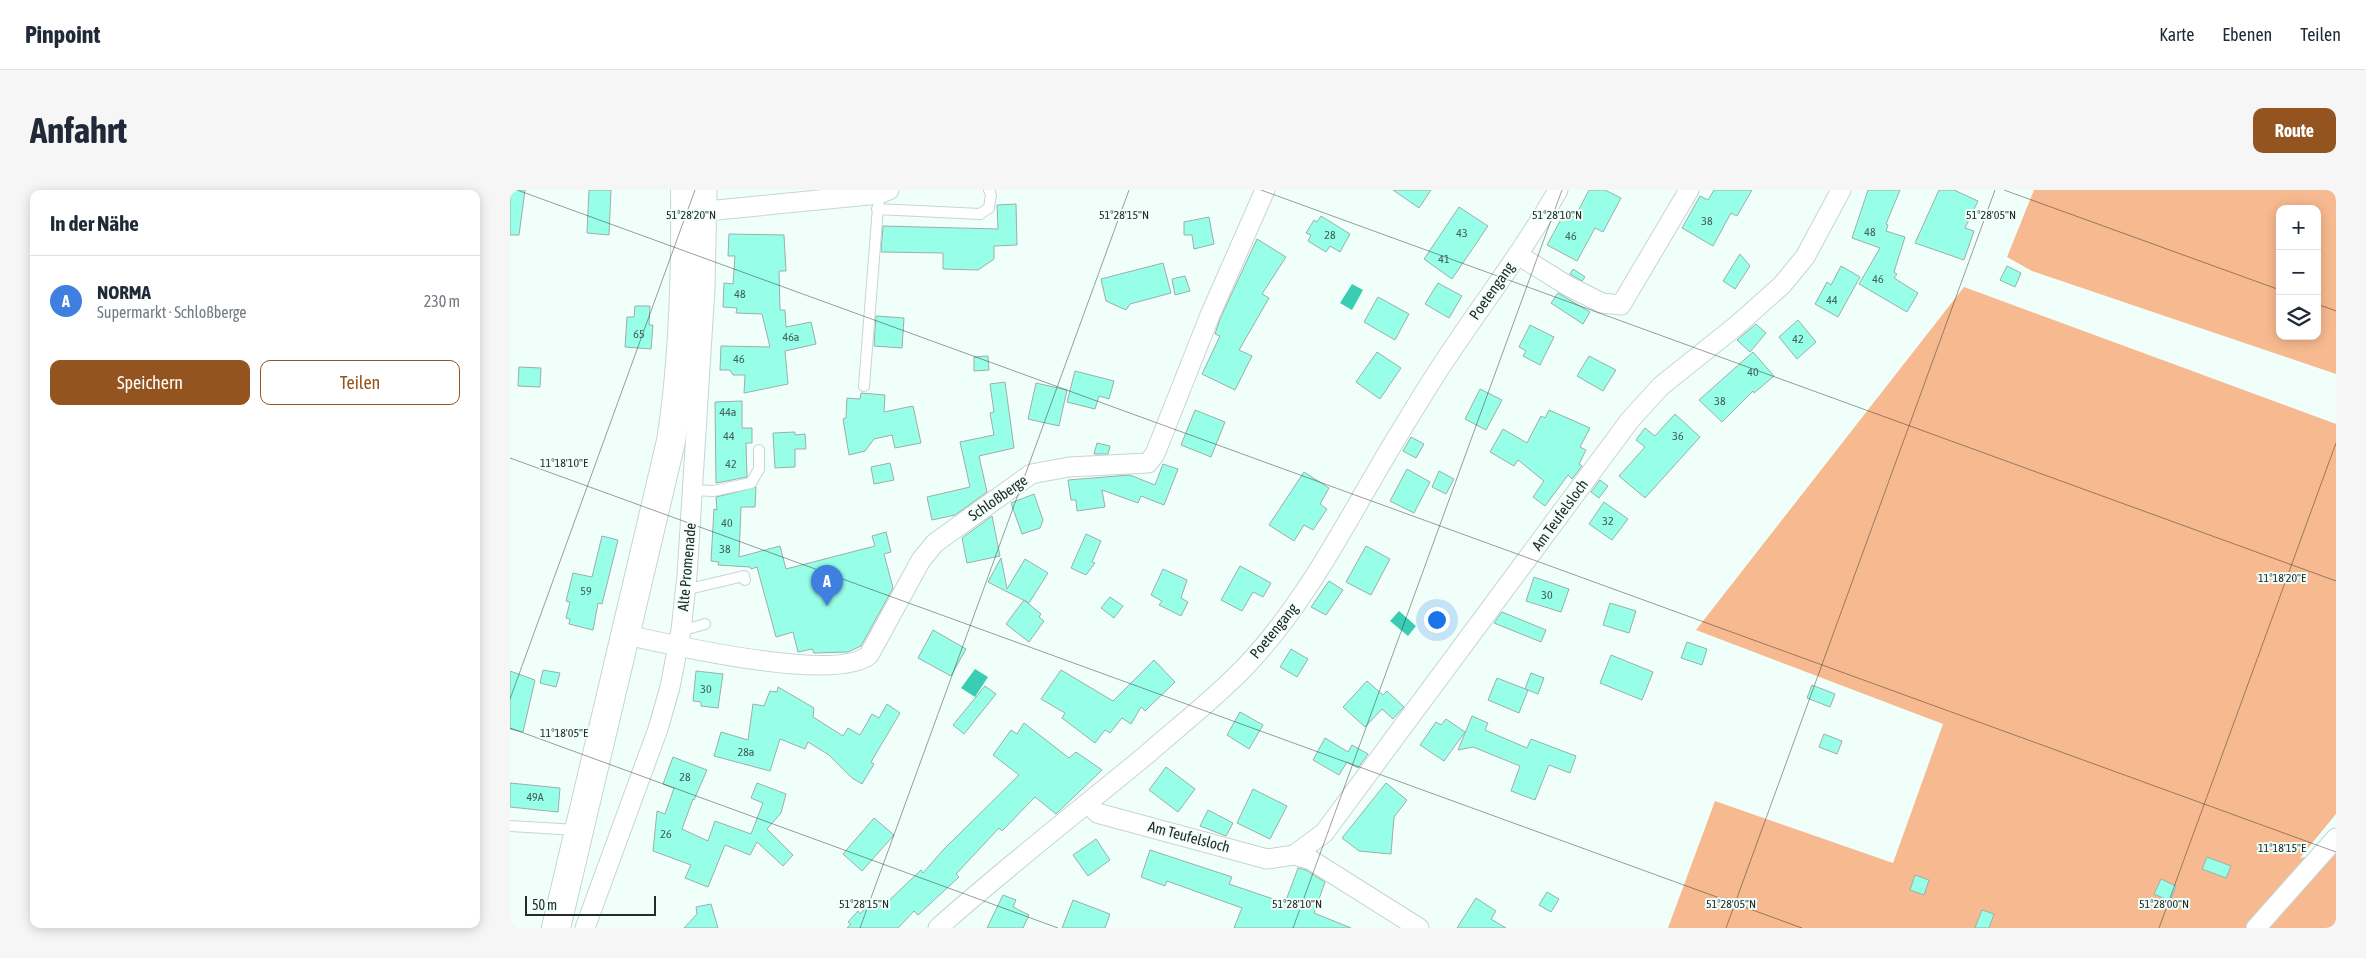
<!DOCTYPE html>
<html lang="de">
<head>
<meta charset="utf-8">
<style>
  :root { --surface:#fff; --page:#f6f6f7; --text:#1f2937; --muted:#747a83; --line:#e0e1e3; --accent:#94541f }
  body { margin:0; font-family:"Asap Condensed",sans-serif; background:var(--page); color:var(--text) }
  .controls { position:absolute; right:15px; top:15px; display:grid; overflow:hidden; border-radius:10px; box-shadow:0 2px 12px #0003 }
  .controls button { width:45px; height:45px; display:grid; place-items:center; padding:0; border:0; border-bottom:1px solid var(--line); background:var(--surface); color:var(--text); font:25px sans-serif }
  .scale { position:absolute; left:15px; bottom:12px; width:131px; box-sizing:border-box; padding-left:5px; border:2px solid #242b29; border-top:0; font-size:14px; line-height:18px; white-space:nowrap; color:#242b29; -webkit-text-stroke:4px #f1fffb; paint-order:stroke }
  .you { position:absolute; left:926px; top:429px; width:18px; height:18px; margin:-12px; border:4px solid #fff; border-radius:50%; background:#1a73e8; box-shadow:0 0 0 8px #1a73e833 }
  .badge { display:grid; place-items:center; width:32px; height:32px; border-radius:50%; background:var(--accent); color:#fff; font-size:16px; font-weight:700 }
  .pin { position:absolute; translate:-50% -41px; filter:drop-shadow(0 1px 2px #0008) }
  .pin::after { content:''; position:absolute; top:26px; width:18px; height:15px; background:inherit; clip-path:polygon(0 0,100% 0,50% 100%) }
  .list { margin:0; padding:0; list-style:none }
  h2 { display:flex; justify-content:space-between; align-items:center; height:65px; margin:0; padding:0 20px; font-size:21px }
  h2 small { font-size:16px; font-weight:400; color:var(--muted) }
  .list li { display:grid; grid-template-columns:32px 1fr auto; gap:15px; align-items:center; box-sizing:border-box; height:90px; padding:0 20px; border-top:1px solid var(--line) }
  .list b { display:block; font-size:19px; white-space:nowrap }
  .list p { margin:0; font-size:16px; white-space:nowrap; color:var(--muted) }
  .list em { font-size:16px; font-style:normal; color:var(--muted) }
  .actions { display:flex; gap:10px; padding:15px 20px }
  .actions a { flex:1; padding:11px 0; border:1px solid var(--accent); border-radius:10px; text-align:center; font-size:18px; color:var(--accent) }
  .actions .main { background:var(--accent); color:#fff }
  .icon { flex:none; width:28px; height:28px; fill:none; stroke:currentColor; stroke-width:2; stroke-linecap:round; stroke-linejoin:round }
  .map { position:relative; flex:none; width:1826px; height:738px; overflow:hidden; border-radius:10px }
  header { display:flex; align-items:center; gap:30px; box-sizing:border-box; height:70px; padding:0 25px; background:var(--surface); border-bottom:1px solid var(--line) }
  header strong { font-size:24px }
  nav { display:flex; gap:28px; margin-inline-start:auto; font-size:18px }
  .intro { display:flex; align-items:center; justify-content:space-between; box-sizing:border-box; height:120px; padding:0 30px }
  h1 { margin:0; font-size:35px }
  .button { padding:12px 22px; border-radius:10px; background:var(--accent); color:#fff; font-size:18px; font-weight:700 }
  main { display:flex; gap:30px; padding:0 30px }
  aside { flex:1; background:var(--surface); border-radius:10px; box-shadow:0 2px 12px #0003 }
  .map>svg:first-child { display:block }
  .green { fill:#f7b98f; fill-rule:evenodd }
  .water { fill:#39cdb3 }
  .building { fill:#97fee8; stroke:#9eaeaa }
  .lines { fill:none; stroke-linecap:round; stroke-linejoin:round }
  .lane-casing { stroke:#c5d6d2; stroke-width:12 }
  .street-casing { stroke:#c5d6d2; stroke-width:21 }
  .secondary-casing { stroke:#c5d6d2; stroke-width:30 }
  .lane { stroke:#fff; stroke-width:10 }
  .street { stroke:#fff; stroke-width:19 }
  .secondary { stroke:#fff; stroke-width:28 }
  .ticks { fill:none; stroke:#242b29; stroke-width:1; stroke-opacity:0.45 }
  .labels { text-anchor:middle; stroke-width:4; stroke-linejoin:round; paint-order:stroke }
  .number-label { font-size:12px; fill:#416059 }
  .street-label { font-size:15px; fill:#242b29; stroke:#f1fffb }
  .ticks-label { font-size:12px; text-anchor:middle; fill:#242b29; stroke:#f1fffb; stroke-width:4; stroke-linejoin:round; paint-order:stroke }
</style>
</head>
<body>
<header>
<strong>Pinpoint</strong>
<nav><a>Karte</a><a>Ebenen</a><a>Teilen</a></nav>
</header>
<div class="intro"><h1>Anfahrt</h1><a class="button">Route</a></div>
<main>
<aside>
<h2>In der Nähe<small></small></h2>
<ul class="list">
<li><span class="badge" style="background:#3f7fe0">A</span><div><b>NORMA</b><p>Supermarkt · Schloßberge</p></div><em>230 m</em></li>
</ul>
<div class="actions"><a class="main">Speichern</a><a>Teilen</a></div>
</aside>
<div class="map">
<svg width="1826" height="738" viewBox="0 0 1826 738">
  <rect width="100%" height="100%" fill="#f1fffb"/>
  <path class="green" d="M 1524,0 L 1826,0 L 1826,184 L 1522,81 L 1497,67 ZM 1770,19 L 1807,19 L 1807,146 L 1770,146 Z
    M 1454,97 L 1826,234 L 1826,624 L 1790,668 L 1826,661 L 1826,738 L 1158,738 L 1205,611 L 1383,673 L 1433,534 L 1186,440 Z"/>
  <path class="water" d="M 842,94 L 853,100 L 842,120 L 830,113 Z
    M 889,421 L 906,436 L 898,446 L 880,431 Z
    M 465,479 L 478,487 L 465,507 L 451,498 Z"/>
  <path class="building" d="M 0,0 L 15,0 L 9,45 L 0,45 Z
    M 79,0 L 101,0 L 99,45 L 77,43 Z
    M 883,0 L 921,0 L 909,18 Z
    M 1079,0 L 1095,0 L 1111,8 L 1093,42 L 1085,38 L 1067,71 L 1037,55 L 1055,22 L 1065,27 Z
    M 1204,0 L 1242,0 L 1227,26 L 1221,23 L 1203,56 L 1172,38 L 1190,6 L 1198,10 Z
    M 1358,0 L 1390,0 L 1376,34 L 1378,35 L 1376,41 L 1395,47 L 1384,82 L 1387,84 L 1384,88 L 1408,103 L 1397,122 L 1349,94 L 1370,58 L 1342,48 Z
    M 1429,0 L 1444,0 L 1468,11 L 1455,38 L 1464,41 L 1454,70 L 1405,53 Z
    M 506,14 L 507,55 L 484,56 L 484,69 L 468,80 L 433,79 L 433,63 L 371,62 L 373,36 L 488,39 L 487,15 Z
    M 949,17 L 978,36 L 942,89 L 914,69 Z
    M 811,26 L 840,44 L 830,62 L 820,56 L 816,62 L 798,51 L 801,45 L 796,43 L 804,30 L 807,32 Z
    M 699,27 L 704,54 L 684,59 L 682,45 L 674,45 L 674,32 Z
    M 219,44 L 274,45 L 276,81 L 269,81 L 270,120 L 275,120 L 276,137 L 301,132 L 306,154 L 275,161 L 278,194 L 234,203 L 235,185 L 223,185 L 220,180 L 210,180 L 211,156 L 260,157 L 252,124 L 226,123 L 227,118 L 213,117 L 214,93 L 223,94 L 225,66 L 218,66 Z
    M 747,49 L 776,67 L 752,104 L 759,108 L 729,160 L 742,166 L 725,200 L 692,184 L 710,146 L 705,144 L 710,129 Z
    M 1230,64 L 1240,76 L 1225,99 L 1213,91 Z
    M 653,73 L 661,103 L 620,114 L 616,120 L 596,111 L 591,89 Z
    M 1331,76 L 1350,87 L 1328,127 L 1305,114 L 1317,92 L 1321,95 Z
    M 1497,76 L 1511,83 L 1505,97 L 1490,90 Z
    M 1063,79 L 1075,87 L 1072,91 L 1060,84 Z
    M 675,86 L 680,101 L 665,105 L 662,89 Z
    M 928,93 L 952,106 L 939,128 L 915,114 Z
    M 1048,103 L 1080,122 L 1073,134 L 1041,113 Z
    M 868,107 L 899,124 L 885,150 L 854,132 Z
    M 125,116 L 140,116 L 139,135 L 143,135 L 141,159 L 115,157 L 117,127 L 124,127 Z
    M 366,126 L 394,128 L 392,158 L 364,156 Z
    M 1288,130 L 1306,152 L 1287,169 L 1269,147 Z
    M 1246,134 L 1256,143 L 1240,162 L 1227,150 Z
    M 1020,135 L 1044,147 L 1030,175 L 1013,166 L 1016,161 L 1009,157 Z
    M 867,162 L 891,178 L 870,209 L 846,192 Z
    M 1243,162 L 1264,186 L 1244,203 L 1243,201 L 1212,232 L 1189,210 Z
    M 478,166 L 479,180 L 464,181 L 464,167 Z
    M 1079,166 L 1106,180 L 1093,201 L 1067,186 Z
    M 9,177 L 31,178 L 30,197 L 8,196 Z
    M 565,181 L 604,191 L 599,209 L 589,206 L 585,219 L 557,212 Z
    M 495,192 L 504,258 L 469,266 L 477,302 L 445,325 L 422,330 L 417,307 L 460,297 L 450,252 L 484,245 L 480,223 L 484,222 L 480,194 Z
    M 526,193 L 557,200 L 549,236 L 518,229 Z
    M 970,199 L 992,210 L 976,240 L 955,229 Z
    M 351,203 L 375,205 L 374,222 L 403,216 L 411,253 L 385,258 L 382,245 L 364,249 L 355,261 L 339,265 L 333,229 L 336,228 L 337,208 L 350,209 Z
    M 232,211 L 232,238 L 242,238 L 242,253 L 236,253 L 237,287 L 206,293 L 205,212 Z
    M 685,220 L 715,232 L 701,267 L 671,255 Z
    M 1039,220 L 1080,238 L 1070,257 L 1076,260 L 1069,274 L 1072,276 L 1062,289 L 1058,285 L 1035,316 L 1023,307 L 1034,291 L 1008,270 L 1004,276 L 980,262 L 993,239 L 1017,253 L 1031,226 L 1035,228 Z
    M 1165,224 L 1190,247 L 1135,308 L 1109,286 L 1135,257 L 1126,250 L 1135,238 L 1145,246 Z
    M 285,242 L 285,245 L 295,244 L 296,259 L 285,259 L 285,277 L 265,278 L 263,243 Z
    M 901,247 L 914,254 L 906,268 L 893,261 Z
    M 587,253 L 600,256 L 598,264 L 584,264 Z
    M 380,273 L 384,290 L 364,294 L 361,277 Z
    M 653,274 L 668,279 L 654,315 L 631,306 L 628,313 L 592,300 L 595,317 L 567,321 L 566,310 L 561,310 L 558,290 L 620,285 L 645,295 Z
    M 897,279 L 920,292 L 904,323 L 880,311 Z
    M 929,281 L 944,289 L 936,304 L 922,297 Z
    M 794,282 L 819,298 L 810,314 L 817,319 L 803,340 L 794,335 L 784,351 L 759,335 Z
    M 1090,290 L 1098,296 L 1089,308 L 1081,302 Z
    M 246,297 L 245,317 L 231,317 L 229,367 L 270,356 L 276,379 L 365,356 L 362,346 L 376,342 L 381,362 L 374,364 L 383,398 L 351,456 L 338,462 L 304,463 L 302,459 L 288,462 L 283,442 L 266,447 L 247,377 L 241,379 L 240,377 L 208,375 L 209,372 L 201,371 L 204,319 L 207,320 L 206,307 Z
    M 524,304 L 533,330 L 530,338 L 512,344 L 501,313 Z
    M 1094,312 L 1118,329 L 1102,350 L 1079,334 Z
    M 482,326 L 490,366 L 457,373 L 452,348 Z
    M 576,344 L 591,351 L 582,372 L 585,373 L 576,385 L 561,378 Z
    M 92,346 L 108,350 L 92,414 L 88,413 L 83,440 L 59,434 L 60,429 L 56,428 L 60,412 L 56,411 L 63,383 L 82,387 Z
    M 856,356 L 880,369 L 861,405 L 836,392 Z
    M 491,368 L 497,399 L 515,369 L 538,383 L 519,413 L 478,392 Z
    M 730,376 L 761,393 L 753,407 L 743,402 L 732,421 L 711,410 Z
    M 653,379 L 677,390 L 671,408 L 678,412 L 671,426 L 649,415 L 652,411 L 641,405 Z
    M 1024,387 L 1059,399 L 1051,422 L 1016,411 Z
    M 819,391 L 833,400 L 816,425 L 801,417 Z
    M 600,407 L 613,416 L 604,428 L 591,418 Z
    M 514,410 L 531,424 L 529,427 L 534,431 L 519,452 L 496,434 Z
    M 1100,413 L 1126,421 L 1119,443 L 1093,435 Z
    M 992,422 L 1036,440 L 1031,452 L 984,433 Z
    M 423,440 L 456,459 L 441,486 L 408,468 Z
    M 1177,452 L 1197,459 L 1192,475 L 1171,468 Z
    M 781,459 L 798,469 L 787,487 L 770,477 Z
    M 1101,465 L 1143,482 L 1132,510 L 1090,493 Z
    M 644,470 L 665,492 L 635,521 L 631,517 L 621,534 L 612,528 L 600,543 L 595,540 L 585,553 L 552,528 L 555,523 L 531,509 L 551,480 L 603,511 Z
    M 33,480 L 50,483 L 46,497 L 30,493 Z
    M 0,481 L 25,490 L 13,542 L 0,539 Z
    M 186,481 L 213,484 L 208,518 L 191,516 L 191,512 L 183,511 Z
    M 1021,483 L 1034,488 L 1028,504 L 1015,499 Z
    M 987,488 L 1018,500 L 1009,523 L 978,510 Z
    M 857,491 L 873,505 L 877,501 L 894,517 L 883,529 L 872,519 L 855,537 L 833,517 Z
    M 1302,495 L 1325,504 L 1320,517 L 1297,508 Z
    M 475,496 L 486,504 L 454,544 L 443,535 Z
    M 268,497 L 304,518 L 303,527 L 333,546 L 338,538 L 350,545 L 362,524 L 369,528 L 377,514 L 390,523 L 361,572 L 364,574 L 352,594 L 342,588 L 319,565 L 298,552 L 295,559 L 270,549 L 260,581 L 204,566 L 211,542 L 238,550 L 243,514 L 254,516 L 260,501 L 267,502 Z
    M 730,522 L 753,535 L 739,559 L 717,545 Z
    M 962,526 L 978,533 L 975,540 L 1017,558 L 1021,549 L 1066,566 L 1060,583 L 1039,575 L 1025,610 L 1001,601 L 1010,576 L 963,557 L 948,560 Z
    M 936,529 L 955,542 L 934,571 L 910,555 L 926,532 L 931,535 Z
    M 514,533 L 559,568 L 566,562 L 592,580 L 546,624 L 525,607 L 492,641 L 489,638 L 446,684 L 449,687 L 408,725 L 404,721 L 388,738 L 337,738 L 341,734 L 338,732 L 348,721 L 350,724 L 363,709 L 372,717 L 411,680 L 413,683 L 434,659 L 509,585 L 483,565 L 501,540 L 507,544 Z
    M 1314,544 L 1332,551 L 1327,564 L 1309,557 Z
    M 815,548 L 838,562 L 842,555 L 858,564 L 848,578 L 837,572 L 829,585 L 803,570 Z
    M 163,567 L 197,580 L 184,610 L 183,609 L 172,639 L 198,651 L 205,631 L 241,644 L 253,613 L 241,608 L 247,593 L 276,604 L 271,623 L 257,639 L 283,665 L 273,676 L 247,652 L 240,665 L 215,655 L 198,697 L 175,688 L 181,675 L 143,661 L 147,621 L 155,624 L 164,598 L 153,594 Z
    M 656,577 L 685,599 L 668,622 L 639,600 Z
    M 0,593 L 50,598 L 48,622 L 0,617 Z
    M 876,593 L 897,610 L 884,627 L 881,664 L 849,661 L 832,648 Z
    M 743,599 L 777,616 L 760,649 L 727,633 Z
    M 698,620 L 723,633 L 716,646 L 690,636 Z
    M 364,628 L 384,645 L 352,681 L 333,664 Z
    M 586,649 L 600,670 L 578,686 L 563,665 Z
    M 640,660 L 722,687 L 719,694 L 775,713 L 788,678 L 796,680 L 815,692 L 804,723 L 841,738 L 724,738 L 732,718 L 657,691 L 655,696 L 631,687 Z
    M 1697,667 L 1721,676 L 1716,688 L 1692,679 Z
    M 1405,685 L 1419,690 L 1414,705 L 1400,700 Z
    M 1651,689 L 1666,696 L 1660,711 L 1644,704 Z
    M 1037,702 L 1049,709 L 1041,722 L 1029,715 Z
    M 493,705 L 506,710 L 503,717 L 519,725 L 513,738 L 477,738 Z
    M 966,708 L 986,721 L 981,729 L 996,738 L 947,738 Z
    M 563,710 L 600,724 L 595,738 L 552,738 Z
    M 201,714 L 208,738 L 174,738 L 187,724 L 186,717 Z
    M 1472,720 L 1484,724 L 1479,738 L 1465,738 Z"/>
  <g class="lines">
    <g class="lane-casing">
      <path id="lane" d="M 367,19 L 470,24 L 479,18 L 481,5 L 479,0
        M 354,196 L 369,4
        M 182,300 L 203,301 L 241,293 L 249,279 L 249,260
        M 176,398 L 183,398 L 234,386 L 235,390
        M 171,436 L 181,438 L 195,434
        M 0,636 L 67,640"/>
    </g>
    <g class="street-casing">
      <path id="street" d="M 197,21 L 369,4 L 379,0
        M 1008,65 L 1058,96 L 1092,113 L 1111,115 L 1179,0
        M 117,445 C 162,455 325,493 359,465 L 411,370 L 425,353 L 521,284 L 559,277 L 638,273 L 645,264 L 700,125 L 755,0
        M 578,613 L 587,623 L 757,669 L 784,665 L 801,670 L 909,738
        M 784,665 L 814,643 L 1120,230 L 1151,196 L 1226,136 L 1272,95 L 1295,67 L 1331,0
        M 75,738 L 148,539 L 160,497 L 171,440 L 177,386 L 195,98 L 197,0
        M 428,738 C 495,678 566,623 635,566 C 668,537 703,510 734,478 C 803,406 843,317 895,234 C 912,206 929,178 948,151 C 982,101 1018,53 1048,0
        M 1746,738 L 1826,648"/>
    </g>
    <g class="secondary-casing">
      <path id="secondary" d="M 46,738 L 161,251 C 174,169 176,83 175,0"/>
    </g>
    <use href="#lane" class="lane"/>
    <use href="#street" class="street"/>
    <use href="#secondary" class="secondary"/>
  </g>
  <path class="ticks" d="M 7,0 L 1826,662M 751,0 L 1826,391M 1494,0 L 1770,100M 1807,114 L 1826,121M 0,268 L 1292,738M 0,509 L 185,0M 0,538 L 548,738M 350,738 L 619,0M 783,738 L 1052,0M 1216,738 L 1485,0M 1649,738 L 1826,253"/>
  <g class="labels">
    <g class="number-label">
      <text x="1197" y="35">38</text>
      <text x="1360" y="46">48</text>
      <text x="952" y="47">43</text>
      <text x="820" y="49">28</text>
      <text x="1061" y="50">46</text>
      <text x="934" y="73">41</text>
      <text x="1368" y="93">46</text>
      <text x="230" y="108">48</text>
      <text x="1322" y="114">44</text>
      <text x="129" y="148">65</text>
      <text x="281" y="151">46a</text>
      <text x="1288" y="153">42</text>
      <text x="229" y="173">46</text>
      <text x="1243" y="186">40</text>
      <text x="1210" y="215">38</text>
      <text x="218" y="226">44a</text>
      <text x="219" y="250">44</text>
      <text x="1168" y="250">36</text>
      <text x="221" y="278">42</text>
      <text x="1098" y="335">32</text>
      <text x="217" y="337">40</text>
      <text x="215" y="363">38</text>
      <text x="76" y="405">59</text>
      <text x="1037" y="409">30</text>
      <text x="196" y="503">30</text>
      <text x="236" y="566">28a</text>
      <text x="175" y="591">28</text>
      <text x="25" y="611">49A</text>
      <text x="156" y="648">26</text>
    </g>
    <g class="street-label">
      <text transform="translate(982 101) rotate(-55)" y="5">Poetengang</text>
      <text transform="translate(488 308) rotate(-35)" y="5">Schloßberge</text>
      <text transform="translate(1050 325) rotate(-54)" y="5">Am Teufelsloch</text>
      <text transform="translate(177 377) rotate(-85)" y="5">Alte Promenade</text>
      <text transform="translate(764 441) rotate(-51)" y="5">Poetengang</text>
      <text transform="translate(679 647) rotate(15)" y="5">Am Teufelsloch</text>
    </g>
  </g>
  <g class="ticks-label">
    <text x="614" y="29">51°28'15"N</text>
    <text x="1047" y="29">51°28'10"N</text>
    <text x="1481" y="29">51°28'05"N</text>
    <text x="181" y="29">51°28'20"N</text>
    <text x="54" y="277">11°18'10"E</text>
    <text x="1772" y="392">11°18'20"E</text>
    <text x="54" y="547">11°18'05"E</text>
    <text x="1772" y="662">11°18'15"E</text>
    <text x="354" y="718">51°28'15"N</text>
    <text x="787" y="718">51°28'10"N</text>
    <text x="1221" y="718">51°28'05"N</text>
    <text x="1654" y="718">51°28'00"N</text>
  </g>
</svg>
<div class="controls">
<button>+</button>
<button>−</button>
<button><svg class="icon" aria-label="layers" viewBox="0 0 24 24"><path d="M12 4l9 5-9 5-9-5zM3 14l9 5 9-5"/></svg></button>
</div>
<div class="scale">50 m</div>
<div class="you"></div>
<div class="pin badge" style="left:317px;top:416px;background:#3f7fe0">A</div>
</div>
</main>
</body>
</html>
